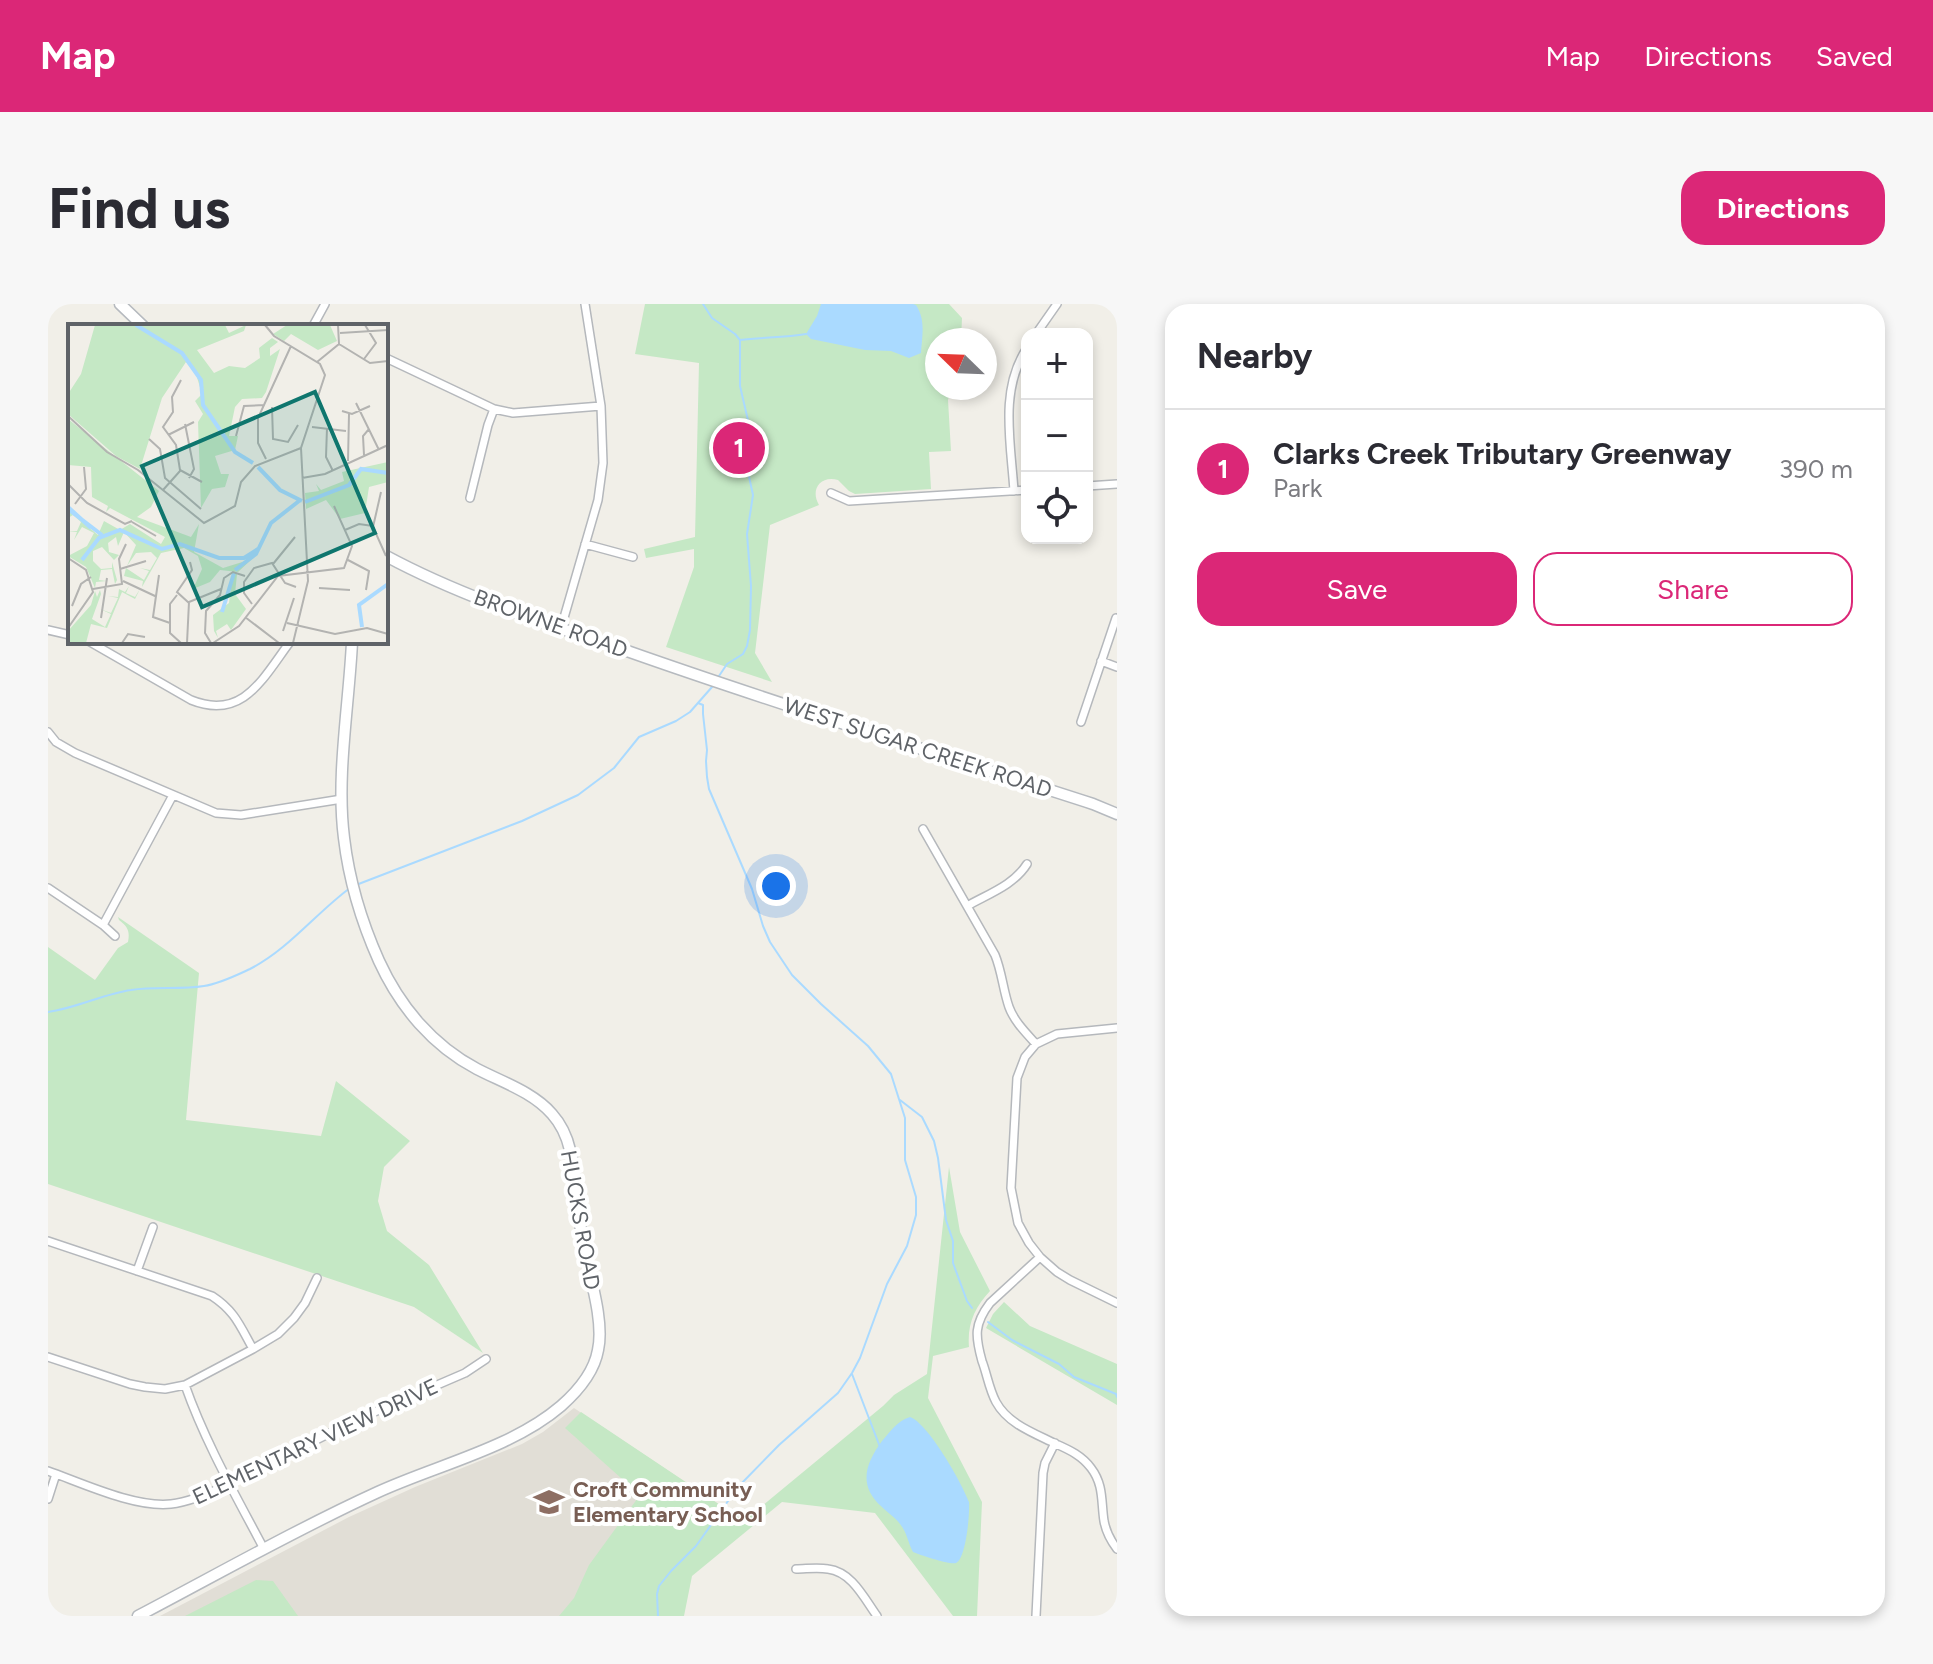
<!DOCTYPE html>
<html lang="en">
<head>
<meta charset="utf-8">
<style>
  :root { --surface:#fff; --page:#f7f7f7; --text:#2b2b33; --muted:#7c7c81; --line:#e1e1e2; --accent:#db2777 }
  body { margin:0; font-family:Figtree,sans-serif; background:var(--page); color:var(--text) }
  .controls { position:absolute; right:24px; top:24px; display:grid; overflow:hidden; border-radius:16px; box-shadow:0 4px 12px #0003 }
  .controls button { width:72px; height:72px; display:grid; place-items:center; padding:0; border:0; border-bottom:2px solid var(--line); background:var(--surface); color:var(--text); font:40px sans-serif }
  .compass { position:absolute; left:877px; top:24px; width:72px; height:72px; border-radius:50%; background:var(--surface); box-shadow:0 4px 12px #0003; rotate:293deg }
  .you { position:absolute; left:728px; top:582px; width:28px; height:28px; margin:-20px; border:6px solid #fff; border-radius:50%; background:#1a73e8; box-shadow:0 0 0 12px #1a73e833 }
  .badge { display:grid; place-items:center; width:52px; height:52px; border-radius:50%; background:var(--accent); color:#fff; font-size:26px; font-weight:700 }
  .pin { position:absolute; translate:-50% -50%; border:4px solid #fff; box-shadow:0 2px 8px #0006 }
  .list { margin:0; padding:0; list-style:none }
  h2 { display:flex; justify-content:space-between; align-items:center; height:104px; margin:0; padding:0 32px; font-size:34px }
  h2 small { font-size:26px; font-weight:400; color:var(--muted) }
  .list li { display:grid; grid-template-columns:52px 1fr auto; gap:24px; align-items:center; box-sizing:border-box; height:120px; padding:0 32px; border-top:2px solid var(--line) }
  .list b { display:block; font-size:30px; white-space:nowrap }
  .list p { margin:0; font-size:26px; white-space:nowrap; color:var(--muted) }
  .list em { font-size:26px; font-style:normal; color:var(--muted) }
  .actions { display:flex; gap:16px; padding:24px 32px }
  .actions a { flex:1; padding:18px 0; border:2px solid var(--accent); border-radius:24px; text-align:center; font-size:28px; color:var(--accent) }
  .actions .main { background:var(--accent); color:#fff }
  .icon { flex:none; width:44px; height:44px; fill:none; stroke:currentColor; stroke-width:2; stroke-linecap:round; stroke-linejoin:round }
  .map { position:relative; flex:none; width:1069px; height:1312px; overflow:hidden; border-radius:24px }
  header { display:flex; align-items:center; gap:48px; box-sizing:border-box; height:112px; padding:0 40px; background:var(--accent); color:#fff }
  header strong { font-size:38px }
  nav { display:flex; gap:44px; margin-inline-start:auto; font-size:28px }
  .intro { display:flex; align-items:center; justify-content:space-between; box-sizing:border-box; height:192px; padding:0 48px }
  h1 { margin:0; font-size:56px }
  .button { padding:20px 36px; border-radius:24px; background:var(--accent); color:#fff; font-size:28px; font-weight:700 }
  main { display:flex; gap:48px; padding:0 48px }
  aside { flex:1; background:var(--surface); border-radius:24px; box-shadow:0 4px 12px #0003 }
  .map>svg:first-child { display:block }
  .education { fill:#e1ded6 }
  .green { fill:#c5e8c5 }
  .water { fill:#aadaff }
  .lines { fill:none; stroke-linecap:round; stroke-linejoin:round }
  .stream { stroke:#aadaff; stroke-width:2 }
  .street-casing { stroke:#b5b8bc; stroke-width:10 }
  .secondary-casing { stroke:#b6babf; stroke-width:13 }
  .street { stroke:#fff; stroke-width:7 }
  .secondary { stroke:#fff; stroke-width:10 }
  .labels { text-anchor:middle; stroke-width:8; stroke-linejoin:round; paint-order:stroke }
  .street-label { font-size:22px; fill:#5f6368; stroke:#fff }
  .education-label { font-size:22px; font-weight:bold; fill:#785e54; stroke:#fff; text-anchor:start }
  .inset-river { fill:none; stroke:#aadaff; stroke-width:4 }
  .inset-road { fill:none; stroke:#b3b3b1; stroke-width:2 }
  .view { fill:#0f766e; fill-opacity:0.15; stroke:#0f766e; stroke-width:4 }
  .inset-edge { fill:none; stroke:#5f6368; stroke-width:4 }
</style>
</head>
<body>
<header>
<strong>Map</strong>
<nav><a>Map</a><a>Directions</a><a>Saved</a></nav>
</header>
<div class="intro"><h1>Find us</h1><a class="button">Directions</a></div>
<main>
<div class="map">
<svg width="1069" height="1312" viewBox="0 0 1069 1312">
  <rect width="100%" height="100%" fill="#f1efe8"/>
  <path class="education" d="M 526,1104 L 696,1217 L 581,1312 L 112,1312 L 301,1213 L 367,1183 L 474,1140 L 495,1128 Z"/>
  <path class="green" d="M 597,0 L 901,0 L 914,14 L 913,36 L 889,36 L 889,84 L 903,84 L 900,96 L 903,147 L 881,148 L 883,185 L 807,190 L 801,187 L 790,176 C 772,171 762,186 771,201 L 722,221 L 707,349 L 724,378 L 618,343 L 646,263 L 646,245 L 598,254 L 596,245 L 647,233 L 651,59 L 587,50 Z
    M 70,613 L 151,669 L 138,816 L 273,832 L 288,777 L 362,837 L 336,863 L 330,897 L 339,927 L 381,961 L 435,1049 L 366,1003 L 0,880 L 0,643 L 47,676 L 70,644 L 80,638 C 82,627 80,623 71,616 Z
    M 901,863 L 912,928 L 942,987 C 927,1003 919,1020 921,1043 L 885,1052 L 880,1094 L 934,1198 L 929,1312 L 905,1312 L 827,1209 L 734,1198 L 644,1272 L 636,1312 L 511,1312 L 526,1294 L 541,1261 L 592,1191 L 517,1124 L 533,1108 L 696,1217 L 835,1102 L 846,1091 L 879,1070 Z
    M 956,998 L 982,1022 L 1069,1060 L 1069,1101 L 938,1024 L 945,1010 Z
    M 208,1276 L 225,1277 L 250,1312 L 137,1312 Z"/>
  <path class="water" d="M 773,0 L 865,0 L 868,1 C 878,16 874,32 873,49 L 861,54 L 843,47 L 817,46 L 763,35 L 758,30 L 769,12 Z
    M 862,1113 C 880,1119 914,1179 921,1198 C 922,1209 918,1255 908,1259 C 902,1261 872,1251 865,1248 C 860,1239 859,1228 852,1220 C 847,1213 840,1209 834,1203 C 810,1182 817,1160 834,1137 C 843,1127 849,1117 862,1113 Z"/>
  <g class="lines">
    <path class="stream" d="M 655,0 L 664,14 L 687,30 L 692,36 L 692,82 L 702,125 L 697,149 L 698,159 L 705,191 L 699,230 L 703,282 L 702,326 L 699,342 L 695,350 L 679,360 L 671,372
      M 692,36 C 714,33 736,34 758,30
      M 308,581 L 474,517 L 530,491 L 566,464 L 591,433 L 628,417 L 642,408 L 664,383
      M 0,708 C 29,704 55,690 83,686 C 107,682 132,686 156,682 C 171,680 189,671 202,665 C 241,645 268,609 302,584
      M 852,796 L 874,813 L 886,837 L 890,854 L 898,916 L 905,937 L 905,959 L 919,997 L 924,1004
      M 940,1018 L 964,1036 L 1011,1060 L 1026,1073 L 1068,1090 L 1069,1093
      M 804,1070 L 832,1143
      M 610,1312 L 609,1290 L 611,1282 L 623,1267 L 648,1242 L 690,1183 L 731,1141 L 790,1089 L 804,1069 L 812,1054 L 839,980 L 859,942 L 868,911 L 868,893 L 857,856 L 857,814 L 843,770 L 820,742 L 773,700 L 744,671 L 722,638 L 715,622 L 704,585 L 661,485 L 659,473 L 658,457 L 659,446 L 655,410 L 655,401 L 650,399"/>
    <g class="street-casing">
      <path id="street" d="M 265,22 L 277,0
        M 988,30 L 1009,0
        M 338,54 L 446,105 L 465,109 L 553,102
        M 1039,182 L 1069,180
        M 966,187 C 963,139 951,86 979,44
        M 783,189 L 801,197 L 979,186
        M 422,194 L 440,121 L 446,105
        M 537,240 L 585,253
        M 513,324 L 550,196 L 555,159 L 553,102 L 537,0
        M 0,326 L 22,331
        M 42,338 L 143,396 C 195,417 215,374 242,338
        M 1053,357 L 1069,363
        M 1033,418 L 1068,314
        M 0,428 L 8,438 L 27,449 L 168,509 L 193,511 L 294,495
        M 875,525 L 947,651 C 954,668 955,686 961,703 C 966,717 978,729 988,740
        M 0,584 L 55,621 L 67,632
        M 919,602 C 940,590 966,581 979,560
        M 55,621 L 125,491
        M 1069,724 L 1009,730 L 988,740 L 977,753 L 969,774 L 963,884 L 970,919 L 981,939 L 992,953 L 1009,968 L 1022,976 L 1069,999
        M 0,937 L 164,992 C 187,1007 192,1022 205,1045
        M 992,953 L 942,999 C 926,1020 927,1032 934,1057 C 939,1070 941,1085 948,1098 C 960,1120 986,1129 1008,1140 C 1022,1146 1034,1152 1043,1164 C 1056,1181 1053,1198 1056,1217 C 1058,1228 1063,1237 1069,1245
        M 89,967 L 105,923
        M 0,1053 L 82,1080 L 97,1083 L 117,1085 L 137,1081 L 205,1045 L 230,1030 L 246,1014 L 257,999 L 269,974
        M 137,1081 C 157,1138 188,1192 216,1245
        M 0,1167 C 34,1179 87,1204 123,1200 C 136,1199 147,1194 160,1190 L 308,1116 L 417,1069 L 438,1055
        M 0,1195 L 8,1170
        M 748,1265 C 758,1265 769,1263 780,1265 C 804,1268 816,1294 829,1312
        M 988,1312 L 995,1169 L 997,1159 L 1007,1139"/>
    </g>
    <g class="secondary-casing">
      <path id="secondary" d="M 72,0 L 95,22
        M 338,252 C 414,293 500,320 582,348 C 735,402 890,450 1045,500 L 1069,510
        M 90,1312 C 170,1270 249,1225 330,1188 C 389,1161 464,1144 513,1102 C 530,1087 546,1069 550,1046 C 557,1015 539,965 534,933 C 529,904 530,874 522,846 C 519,833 513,820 504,810 C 485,788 454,778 429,765 C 385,742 352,703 331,657 C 314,619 301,576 296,534 C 288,472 301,401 304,338"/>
    </g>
    <use href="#street" class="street"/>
    <use href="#secondary" class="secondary"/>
  </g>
  <defs>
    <g id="school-bare" transform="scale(2.4)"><path d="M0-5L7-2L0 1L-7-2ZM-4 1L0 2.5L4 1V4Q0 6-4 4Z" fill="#8d6e63" stroke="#fff" stroke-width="2.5" paint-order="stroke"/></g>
  </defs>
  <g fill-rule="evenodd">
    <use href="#school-bare" x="501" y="1198"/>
  </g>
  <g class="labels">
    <g class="street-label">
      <text transform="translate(503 319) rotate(20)" y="8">BROWNE ROAD</text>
      <text transform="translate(870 443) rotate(18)" y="8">WEST SUGAR CREEK ROAD</text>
      <text transform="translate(533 916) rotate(80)" y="8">HUCKS ROAD</text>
      <text transform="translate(267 1137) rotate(-25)" y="8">ELEMENTARY VIEW DRIVE</text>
    </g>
    <g class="education-label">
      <text x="525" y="1193">Croft Community<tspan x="525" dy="25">Elementary School</tspan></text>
    </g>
  </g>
  <g transform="translate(20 20)">
    <rect width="320" height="320" fill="#f1efe8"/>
    <path d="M 27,1 L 157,1 L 161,9 L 178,1 L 176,7 L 129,26 L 146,49 L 161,42 L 177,44 L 192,34 L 191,24 L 204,14 L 210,18 L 202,24 L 202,32 L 212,25 L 198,68 L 194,74 L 174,75 L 167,83 L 161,112 L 170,112 L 167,126 L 147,132 L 153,150 L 161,150 L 157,163 L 144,165 L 133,184 L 130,98 L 135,90 L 127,77 L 134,70 L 128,50 L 118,38 L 94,74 L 72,145 L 48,132 L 0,90 L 0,70 L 13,50 ZM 219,1 L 262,1 L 269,17 L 250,26 L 223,10 L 216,17 L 205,10 ZM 0,95 L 91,167 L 83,183 L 69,193 L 123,213 L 131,200 L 126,228 L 155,244 L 184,235 L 170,248 L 152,246 L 142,258 L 125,265 L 134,245 L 130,232 L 116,224 L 93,229 L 74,263 L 75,257 L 56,252 L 58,244 L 76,256 L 81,247 L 72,244 L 82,246 L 89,234 L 83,228 L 68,229 L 59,242 L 68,221 L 56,208 L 50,222 L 48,213 L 40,219 L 41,228 L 51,231 L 46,236 L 34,223 L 25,227 L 25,237 L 33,245 L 44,244 L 44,238 L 49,256 L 47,260 L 44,245 L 33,246 L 31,256 L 39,257 L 28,258 L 27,264 L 18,243 L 0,232 L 19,222 L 26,209 L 14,203 L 6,216 L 9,208 L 0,207 L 9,207 L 13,198 L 5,191 L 0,194 L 0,186 L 30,211 L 36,197 L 52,206 L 62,200 L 93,220 L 97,213 L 42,184 L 38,188 L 40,182 L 24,173 L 23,143 L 0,141 ZM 320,138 L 320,158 L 301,163 L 297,189 L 272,195 L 258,176 L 238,185 L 237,169 L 251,167 L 248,160 L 253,166 L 276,157 L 274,148 ZM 165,249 L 169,250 L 167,270 L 178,285 L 163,306 L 159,300 L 148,307 L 150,314 L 146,307 L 145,291 L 161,279 ZM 61,262 L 58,269 L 67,273 L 72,265 L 67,275 L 54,268 L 39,304 L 23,300 L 18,319 L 0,318 L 0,307 L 23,281 L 27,267 L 29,273 L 32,266 L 33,270 L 24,295 L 37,303 L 43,290 L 32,285 L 43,289 L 50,274 L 40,272 L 50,273 L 51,265 L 57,268 Z" fill="#c5e8c5"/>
    <path class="inset-river" d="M 68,1 L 114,29 L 133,56 L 135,81 L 167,128 L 185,139M 190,143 L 212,166 L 234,177M 237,178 L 281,161 L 293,145 L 320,149M 0,183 L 23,204M 0,185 L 34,211M 14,236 L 31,214 L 52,206 L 94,225 L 112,220 L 151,234 L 176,234 L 190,225M 167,246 L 188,230 L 203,199 L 231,177M 154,288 L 166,249M 294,303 L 291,281 L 320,260"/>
    <path class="inset-road" d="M 197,1 L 206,12 L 252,40 L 257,51 L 233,124 L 240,257 L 225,319M 272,9 L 320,6M 271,20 L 302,39 L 320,37M 296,35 L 308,19 L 297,1M 249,38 L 271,20 L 270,1M 113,56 L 104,73 L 105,88 L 95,103 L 108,121 L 112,146 L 134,158M 288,79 L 311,126M 204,83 L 205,115 L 220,118 L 230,101M 274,87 L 284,90 L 302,82M 0,92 L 39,128 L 70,146 L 136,199 L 167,182 L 173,158 L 187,142 L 233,124M 117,100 L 126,145 L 121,154M 244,103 L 278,107M 259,104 L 258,133 L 265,147M 100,111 L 126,98M 168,112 L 176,82 L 196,81M 81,115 L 92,125 L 97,154 L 133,185M 296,131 L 295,112 L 301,105M 198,135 L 190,119 L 190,94 L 223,22M 280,137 L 281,90M 234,154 L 257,150 L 320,121M 0,160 L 19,179 L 57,200 L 64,197M 95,166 L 112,147M 313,168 L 305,203 L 318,232M 7,180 L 18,165 L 16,143M 64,198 L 88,212M 277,206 L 291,200 L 305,202M 0,234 L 18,246 L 25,268 L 0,304M 280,236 L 301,247 L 298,266M 205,240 L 227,213M 52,245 L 78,237M 91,251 L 85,293 L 102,299M 55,257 L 87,272M 251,264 L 282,266M 25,265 L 54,260 L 51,235 L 58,220M 109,271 L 102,280 L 102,309 L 113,319M 121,279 L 109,268 L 124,246 L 122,238M 184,280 L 176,269 L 176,258 L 186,244 L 204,239 L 217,259 L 228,263M 4,282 L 13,260 L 23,253M 177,293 L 211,319M 33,294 L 39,254M 219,299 L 267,310 L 299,304 L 320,310M 215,307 L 226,274M 54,319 L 60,310 L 77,313M 119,319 L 121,278 L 153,265M 143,319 L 137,309 L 138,287 L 152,271 L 156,254 L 165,248 L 177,252M 145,319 L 171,302 L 210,252 L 276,244 L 284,222 L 266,182"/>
    <path class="view" d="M 247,68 L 307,209 L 134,283 L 74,142 Z"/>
    <rect width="320" height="320" class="inset-edge"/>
  </g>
</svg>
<div class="controls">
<button>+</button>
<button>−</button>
<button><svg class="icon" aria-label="locate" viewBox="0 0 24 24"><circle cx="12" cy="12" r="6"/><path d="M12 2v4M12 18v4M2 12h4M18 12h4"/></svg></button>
</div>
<svg class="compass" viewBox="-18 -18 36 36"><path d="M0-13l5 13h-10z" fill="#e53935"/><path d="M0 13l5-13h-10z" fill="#7c7c81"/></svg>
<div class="you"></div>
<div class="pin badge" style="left:691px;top:144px">1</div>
</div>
<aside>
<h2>Nearby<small></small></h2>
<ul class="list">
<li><span class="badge">1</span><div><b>Clarks Creek Tributary Greenway</b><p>Park</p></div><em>390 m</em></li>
</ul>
<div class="actions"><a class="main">Save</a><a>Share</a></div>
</aside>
</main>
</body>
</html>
